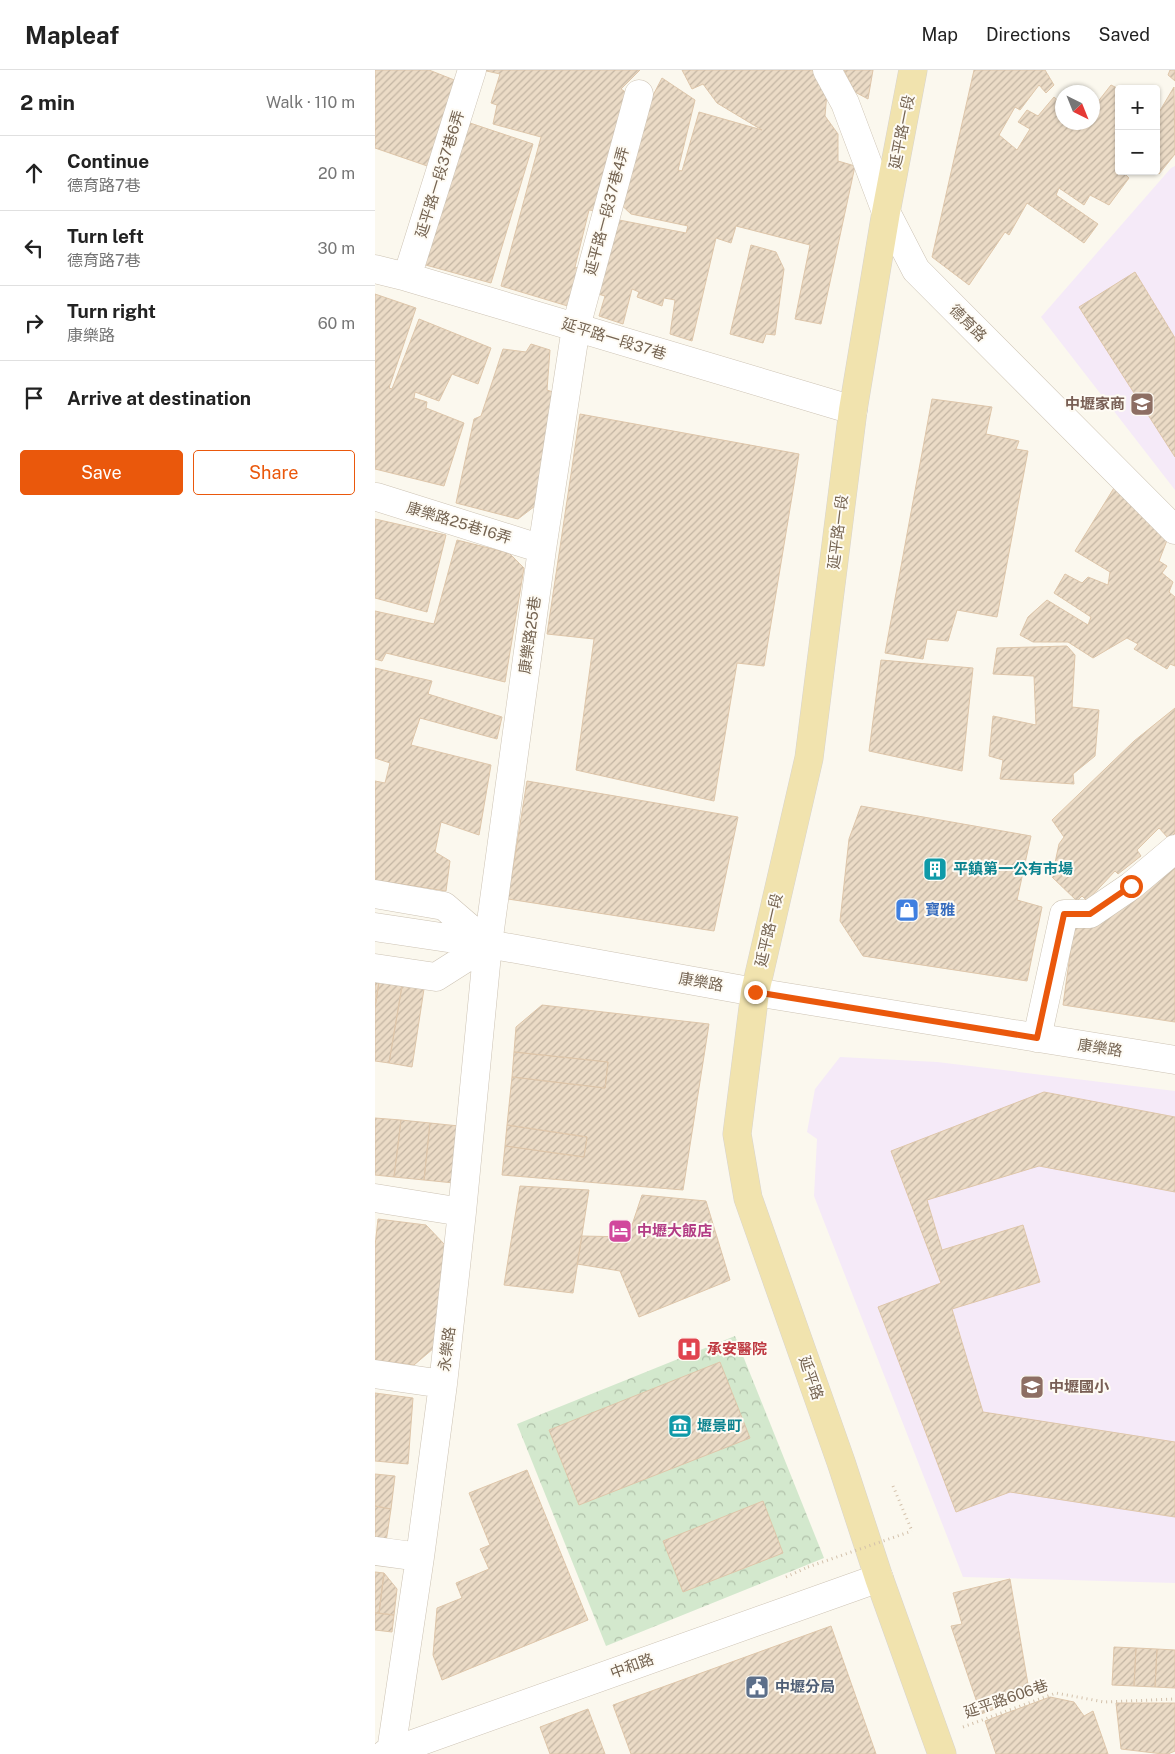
<!DOCTYPE html>
<html lang="en">
<head>
<meta charset="utf-8">
<style>
  :root { --surface:#fff; --page:#f2f2f2; --text:#222; --muted:#767676; --line:#e0e0e0; --accent:#ea580c }
  body { margin:0; font-family:"Public Sans","Noto Sans TC",sans-serif; background:var(--page); color:var(--text) }
  .controls { position:absolute; right:15px; top:15px; display:grid; overflow:hidden; border-radius:5px; box-shadow:0 1px 4px #0004 }
  .controls button { width:45px; height:45px; display:grid; place-items:center; padding:0; border:0; border-bottom:1px solid var(--line); background:var(--surface); color:var(--text); font:25px sans-serif }
  .compass { position:absolute; left:680px; top:15px; width:45px; height:45px; border-radius:50%; background:var(--surface); box-shadow:0 1px 4px #0004; rotate:137deg }
  .stop { position:absolute; width:15px; height:15px; margin:-11px; border:4px solid #ea580c; border-radius:50%; background:#fff }
  .stop.end { background:#ea580c; border-color:#fff; box-shadow:0 1px 5px #0008 }
  .list { margin:0; padding:0; list-style:none }
  h2 { display:flex; justify-content:space-between; align-items:center; height:65px; margin:0; padding:0 20px; font-size:21px }
  h2 small { font-size:16px; font-weight:400; color:var(--muted) }
  .list li { display:grid; grid-template-columns:32px 1fr auto; gap:15px; align-items:center; box-sizing:border-box; height:75px; padding:0 20px; border-top:1px solid var(--line) }
  .list b { display:block; font-size:19px; white-space:nowrap }
  .list p { margin:0; font-size:16px; white-space:nowrap; color:var(--muted) }
  .list em { font-size:16px; font-style:normal; color:var(--muted) }
  .actions { display:flex; gap:10px; padding:15px 20px }
  .actions a { flex:1; padding:11px 0; border:1px solid var(--accent); border-radius:5px; text-align:center; font-size:18px; color:var(--accent) }
  .actions .main { background:var(--accent); color:#fff }
  .icon { flex:none; width:28px; height:28px; fill:none; stroke:currentColor; stroke-width:2; stroke-linecap:round; stroke-linejoin:round }
  .map { position:relative; flex:none; width:800px; height:1684px; overflow:hidden }
  header { display:flex; align-items:center; gap:30px; box-sizing:border-box; height:70px; padding:0 25px; background:var(--surface); border-bottom:1px solid var(--line) }
  header strong { font-size:24px }
  nav { display:flex; gap:28px; margin-inline-start:auto; font-size:18px }
  main { display:flex }
  aside { flex:1; background:var(--surface) }
  .map>svg:first-child { display:block }
  .education { fill:#f5eaf8 }
  .park { fill:url(#park-crowns) }
  .building { fill:url(#building-hatch); stroke:#dec6aa }
  .lines { fill:none; stroke-linecap:round; stroke-linejoin:round }
  .minor-casing { stroke:#cdc3b4; stroke-width:29 }
  .major-casing { stroke:#d8d4cf; stroke-width:29 }
  .path { stroke:#d3c1ab; stroke-width:3; stroke-dasharray:1 4; stroke-linecap:butt }
  .minor { stroke:#fff; stroke-width:28 }
  .major { stroke:#f1e3ae; stroke-width:28 }
  .path-bridge { stroke:#d3c1ab; stroke-width:3; stroke-dasharray:1 4; stroke-linecap:butt }
  .route { stroke:#ea580c; stroke-width:6 }
  .labels { text-anchor:middle; stroke-width:4; stroke-linejoin:round; paint-order:stroke }
  .street-label { font-size:15px; fill:#756452; stroke:#fefbf4 }
  .education-label { font-size:15px; font-weight:bold; fill:#785e54; stroke:#fefbf4; text-anchor:end }
  .culture-label { font-size:15px; font-weight:bold; fill:#0d838f; stroke:#fefbf4; text-anchor:start }
  .shop-label { font-size:15px; font-weight:bold; fill:#366cbe; stroke:#fefbf4; text-anchor:start }
  .hotel-label { font-size:15px; font-weight:bold; fill:#b23c85; stroke:#fefbf4; text-anchor:start }
  .health-label { font-size:15px; font-weight:bold; fill:#be3a42; stroke:#fefbf4; text-anchor:start }
  .service-label { font-size:15px; font-weight:bold; fill:#4e5e75; stroke:#fefbf4; text-anchor:start }
</style>
</head>
<body>
<header>
<strong>Mapleaf</strong>
<nav><a>Map</a><a>Directions</a><a>Saved</a></nav>
</header>
<main>
<aside>
<h2>2 min<small>Walk · 110 m</small></h2>
<ul class="list">
<li><svg class="icon" aria-label="ahead" viewBox="0 0 24 24"><path d="M12 20V5M6 11l6-6 6 6"/></svg><div><b>Continue</b><p>德育路7巷</p></div><em>20 m</em></li>
<li><svg class="icon" aria-label="left" viewBox="0 0 24 24"><path d="M17 20v-9H6M10 6l-5 5 5 5"/></svg><div><b>Turn left</b><p>德育路7巷</p></div><em>30 m</em></li>
<li><svg class="icon" aria-label="right" viewBox="0 0 24 24"><path d="M7 20v-9h11M14 6l5 5-5 5"/></svg><div><b>Turn right</b><p>康樂路</p></div><em>60 m</em></li>
<li><svg class="icon" aria-label="arrive" viewBox="0 0 24 24"><path d="M6 21V4h12l-3 4 3 4H6"/></svg><div><b>Arrive at destination</b></div></li>
</ul>
<div class="actions"><a class="main">Save</a><a>Share</a></div>
</aside>
<div class="map">
<svg width="800" height="1684" viewBox="0 0 800 1684">
  <defs>
    <pattern id="park-crowns" width="20" height="18" patternUnits="userSpaceOnUse" patternTransform="scale(1.25)"><rect width="20" height="18" fill="#d3e8cd"/><path d="M2 6a3 3 0 1 1 6 0M12 15a3 3 0 1 1 6 0" fill="none" stroke="#b0c0a9"/></pattern>
    <pattern id="building-hatch" width="6" height="6" patternUnits="userSpaceOnUse" patternTransform="scale(1.25)"><rect width="6" height="6" fill="#ebdbc6"/><path d="M-1 1l2-2M0 6l6-6M5 7l2-2" fill="none" stroke="#c3b5a3"/></pattern>
  </defs>
  <rect width="100%" height="100%" fill="#fbf8ee"/>
  <path class="education" d="M 800,96 L 800,420 L 666,247 L 796,98 Z
    M 465,987 L 562,992 L 800,1021 L 800,1513 L 588,1507 L 439,1126 L 442,1069 L 432,1062 L 440,1019 Z"/>
  <path class="park" d="M 360,1266 L 449,1488 L 231,1576 L 142,1354 Z"/>
  <path class="building" d="M 0,0 L 54,0 L 87,13 L 61,99 L 0,78 Z
    M 107,0 L 265,0 L 246,19 L 258,27 L 227,142 L 214,140 L 200,197 L 207,200 L 196,237 L 126,216 L 166,67 L 118,54 L 122,35 L 116,33 L 125,4 Z
    M 307,0 L 440,0 L 452,22 L 450,46 L 463,64 L 463,91 L 480,96 L 446,254 L 420,249 L 435,175 L 361,156 L 356,173 L 341,168 L 317,271 L 295,264 L 300,230 L 289,228 L 287,236 L 262,227 L 264,222 L 257,219 L 248,254 L 224,246 L 230,226 L 219,223 L 239,149 L 311,163 L 313,156 L 256,144 L 242,131 L 274,33 L 287,8 L 320,30 L 303,100 L 307,101 L 324,42 L 387,60 L 342,33 L 328,14 L 317,19 Z
    M 469,0 L 498,0 L 493,29 L 480,22 Z
    M 599,0 L 670,0 L 679,15 L 671,23 L 664,15 L 645,40 L 640,37 L 624,65 L 642,80 L 655,59 L 643,52 L 652,40 L 663,46 L 679,27 L 688,35 L 688,52 L 718,52 L 718,38 L 736,15 L 744,19 L 744,101 L 750,101 L 749,103 L 754,108 L 734,135 L 715,125 L 709,135 L 684,118 L 681,125 L 723,154 L 709,173 L 652,133 L 634,165 L 630,162 L 594,215 L 557,187 Z
    M 795,0 L 800,0 L 800,11 L 793,5 Z
    M 799,17 L 800,84 L 784,104 L 781,101 L 781,43 L 783,44 Z
    M 89,51 L 158,74 L 116,213 L 47,194 Z
    M 376,175 L 401,182 L 409,199 L 400,265 L 391,264 L 388,273 L 355,264 Z
    M 760,202 L 800,268 L 800,387 L 704,237 Z
    M 0,224 L 41,238 L 14,318 L 17,319 L 44,249 L 116,278 L 103,314 L 77,304 L 64,331 L 40,322 L 39,328 L 52,332 L 51,338 L 89,353 L 69,416 L 0,399 Z
    M 156,274 L 175,280 L 172,320 L 178,322 L 160,436 L 143,449 L 81,433 L 99,349 L 106,346 L 128,279 L 151,282 Z
    M 557,329 L 617,337 L 611,364 L 644,371 L 641,379 L 653,381 L 622,547 L 582,540 L 573,571 L 552,569 L 548,589 L 510,583 Z
    M 205,344 L 424,384 L 389,596 L 362,593 L 339,731 L 201,700 L 219,569 L 172,564 Z
    M 742,413 L 794,465 L 784,491 L 792,496 L 787,503 L 798,512 L 794,522 L 800,527 L 800,596 L 795,594 L 792,599 L 759,579 L 763,574 L 752,568 L 718,588 L 693,572 L 658,572 L 645,565 L 653,547 L 672,530 L 713,555 L 716,547 L 679,523 L 690,504 L 707,513 L 713,507 L 733,515 L 735,502 L 700,481 Z
    M 0,449 L 71,465 L 52,542 L 0,528 Z
    M 82,470 L 134,483 L 149,498 L 130,612 L 11,583 L 7,591 L 0,589 L 0,541 L 59,554 Z
    M 692,576 L 700,585 L 697,637 L 724,640 L 720,686 L 698,704 L 699,714 L 625,709 L 628,690 L 614,686 L 618,646 L 661,655 L 659,606 L 618,604 L 622,578 Z
    M 506,590 L 598,598 L 587,701 L 494,681 Z
    M 0,598 L 57,611 L 53,624 L 127,647 L 122,669 L 45,648 L 36,675 L 116,695 L 104,765 L 66,752 L 60,782 L 75,791 L 71,821 L 0,810 L 0,711 L 10,713 L 15,693 L 0,688 Z
    M 800,638 L 800,763 L 794,769 L 784,758 L 762,780 L 766,786 L 743,804 L 740,801 L 712,831 L 707,826 L 702,831 L 677,807 L 684,774 L 689,767 L 677,750 L 759,671 Z
    M 152,711 L 363,747 L 339,861 L 133,829 Z
    M 486,736 L 656,766 L 642,830 L 667,837 L 652,911 L 488,886 L 465,851 L 474,769 Z
    M 800,791 L 800,952 L 688,935 L 700,849 Z
    M 0,912 L 4,912 L 0,938 Z
    M 4,912 L 27,916 L 14,993 L 0,991 L 0,938 Z
    M 27,916 L 49,919 L 37,997 L 14,993 Z
    M 167,935 L 334,954 L 308,1120 L 127,1105 L 130,1076 L 209,1087 L 212,1067 L 132,1055 L 137,1007 L 230,1018 L 233,992 L 139,982 L 141,957 Z
    M 139,982 L 233,992 L 230,1018 L 137,1007 Z
    M 669,1022 L 800,1047 L 800,1122 L 664,1096 L 552,1130 L 567,1180 L 648,1155 L 665,1212 L 577,1239 L 608,1342 L 800,1372 L 800,1447 L 635,1422 L 581,1442 L 503,1237 L 566,1213 L 516,1081 Z
    M 0,1048 L 26,1050 L 19,1107 L 0,1105 Z
    M 26,1050 L 55,1053 L 49,1110 L 19,1107 Z
    M 55,1053 L 84,1056 L 79,1113 L 49,1110 Z
    M 132,1055 L 212,1067 L 209,1087 L 130,1076 Z
    M 145,1116 L 214,1120 L 198,1223 L 129,1215 Z
    M 267,1125 L 331,1131 L 355,1210 L 264,1247 L 245,1201 L 202,1194 L 207,1166 L 253,1167 Z
    M 3,1149 L 51,1155 L 70,1175 L 59,1278 L 39,1295 L 0,1290 L 0,1176 Z
    M 345,1292 L 375,1368 L 204,1435 L 174,1360 Z
    M 0,1323 L 38,1328 L 33,1394 L 0,1391 Z
    M 152,1400 L 213,1550 L 67,1610 L 58,1585 L 62,1538 L 87,1528 L 81,1513 L 114,1499 L 105,1479 L 115,1475 L 94,1423 Z
    M 0,1404 L 20,1406 L 16,1439 L 0,1436 Z
    M 388,1431 L 408,1483 L 308,1522 L 288,1471 Z
    M 0,1436 L 16,1439 L 11,1472 L 0,1470 Z
    M 0,1502 L 9,1503 L 4,1543 L 0,1543 Z
    M 9,1503 L 22,1519 L 19,1545 L 4,1543 Z
    M 635,1509 L 655,1626 L 606,1644 L 576,1556 L 587,1554 L 578,1523 Z
    M 0,1543 L 19,1545 L 17,1562 L 0,1560 Z
    M 456,1556 L 501,1684 L 256,1684 L 238,1635 Z
    M 739,1577 L 761,1578 L 759,1616 L 737,1615 Z
    M 761,1578 L 782,1579 L 780,1617 L 759,1616 Z
    M 782,1579 L 800,1580 L 800,1618 L 780,1617 Z
    M 675,1627 L 699,1632 L 709,1646 L 718,1641 L 733,1684 L 621,1684 L 610,1651 Z
    M 741,1633 L 800,1633 L 800,1681 L 793,1684 L 788,1684 L 746,1679 Z
    M 213,1639 L 230,1684 L 175,1684 L 165,1657 Z"/>
  <g class="lines">
    <g class="minor-casing">
      <path id="minor" d="M 452,0 L 470,33 L 511,142 L 541,200 L 800,460
        M 0,199 L 32,207 L 478,340
        M 32,207 L 97,0
        M 2,427 L 167,479
        M 0,824 L 69,836 L 113,874
        M 0,857 L 113,874 L 380,922 L 800,990
        M 0,898 L 61,907 L 113,874
        M 662,968 L 689,844 L 715,844 L 756,816 L 800,779
        M 0,1128 L 87,1142
        M 0,1304 L 68,1314
        M 0,1481 L 45,1487
        M 16,1681 L 45,1487 L 68,1314 L 87,1142 L 113,874 L 167,479 L 201,257 L 264,24
        M 10,1684 L 504,1508"/>
    </g>
    <g class="major-casing">
      <path id="major" d="M 538,0 L 511,142 L 478,340 L 434,688 L 380,922 L 362,1064 L 373,1128 L 466,1392 L 504,1508 L 567,1684"/>
    </g>
    <path class="path" d="M 518,1416 L 537,1461
      M 411,1507 L 433,1497
      M 588,1657 L 681,1623 L 729,1632 L 800,1629"/>
    <use href="#minor" class="minor"/>
    <use href="#major" class="major"/>
    <path class="path-bridge" d="M 433,1497 L 537,1461"/>
  </g>
  <g class="lines">
    <path class="route" d="M 380,922 L 662,968 L 689,844 L 715,844 L 756,816"/>
  </g>
  <defs>
    <g id="school-square" transform="scale(1.25)"><rect x="-9" y="-9" width="18" height="18" rx="4" fill="#8d6e63" stroke="#fefbf4"/><path d="M0-5L7-2L0 1L-7-2ZM-4 1L0 2.5L4 1V4Q0 6-4 4Z" fill="#fff"/></g>
    <g id="building-square" transform="scale(1.25)"><rect x="-9" y="-9" width="18" height="18" rx="4" fill="#0f9aa8" stroke="#fefbf4"/><path d="M-4-6H4V6H1V3H-1V6H-4ZM-2.5-4.3h1.7v1.8h-1.7ZM.8-4.3h1.7v1.8H.8ZM-2.5-1h1.7V.8h-1.7ZM.8-1h1.7V.8H.8Z" fill="#fff"/></g>
    <g id="shop-square" transform="scale(1.25)"><rect x="-9" y="-9" width="18" height="18" rx="4" fill="#3f7fe0" stroke="#fefbf4"/><path d="M-5-2.5h2.3a2.7 3.5 0 0 1 5.4 0H5L5.5 6h-11ZM-1.5-2.5h3a1.5 2.3 0 0 0-3 0Z" fill="#fff"/></g>
    <g id="hotel-square" transform="scale(1.25)"><rect x="-9" y="-9" width="18" height="18" rx="4" fill="#d1479c" stroke="#fefbf4"/><path d="M-6-4.5h1.5V1H6V5H4.5V3h-9V5H-6ZM-4 0a1.8 1.8 0 1 1 3.6 0ZM.5 0V-2.5h3Q6-2.5 6 0Z" fill="#fff"/></g>
    <g id="hospital-square" transform="scale(1.25)"><rect x="-9" y="-9" width="18" height="18" rx="4" fill="#e0444e" stroke="#fefbf4"/><path d="M-5-5h3v3.5h4V-5h3V5h-3V1.5h-4V5h-3Z" fill="#fff"/></g>
    <g id="museum-square" transform="scale(1.25)"><rect x="-9" y="-9" width="18" height="18" rx="4" fill="#0f9aa8" stroke="#fefbf4"/><path d="M0-6L6-3V-2H-6V-3ZM-5-1h2V3h-2ZM-1-1h2V3h-2ZM3-1h2V3H3ZM-6 4H6V6H-6Z" fill="#fff"/></g>
    <g id="civic-square" transform="scale(1.25)"><rect x="-9" y="-9" width="18" height="18" rx="4" fill="#5c6f8a" stroke="#fefbf4"/><path d="M-.6-6.5H3V-4.5H.6V-3L4-1V1h2V6H-6V1h2V-1L-.6-3ZM-1.2 2.5V6h2.4V2.5Z" fill="#fff"/></g>
  </defs>
  <g fill-rule="evenodd">
    <use href="#school-square" x="767" y="334"/>
    <use href="#building-square" x="560" y="799"/>
    <use href="#shop-square" x="532" y="840"/>
    <use href="#hotel-square" x="245" y="1161"/>
    <use href="#hospital-square" x="314" y="1279"/>
    <use href="#school-square" x="657" y="1317"/>
    <use href="#museum-square" x="305" y="1356"/>
    <use href="#civic-square" x="382" y="1617"/>
  </g>
  <g class="labels">
    <g class="street-label">
      <text transform="translate(527 62) rotate(-79)" y="5">延平路一段</text>
      <text transform="translate(65 104) rotate(-73)" y="5">延平路一段37巷6弄</text>
      <text transform="translate(232 141) rotate(-75)" y="5">延平路一段37巷4弄</text>
      <text transform="translate(593 253) rotate(45)" y="5">德育路</text>
      <text transform="translate(239 269) rotate(17)" y="5">延平路一段37巷</text>
      <text transform="translate(84 453) rotate(17)" y="5">康樂路25巷16弄</text>
      <text transform="translate(463 462) rotate(-83)" y="5">延平路一段</text>
      <text transform="translate(155 565) rotate(-82)" y="5">康樂路25巷</text>
      <text transform="translate(394 860) rotate(-77)" y="5">延平路一段</text>
      <text transform="translate(326 912) rotate(10)" y="5">康樂路</text>
      <text transform="translate(725 978) rotate(9)" y="5">康樂路</text>
      <text transform="translate(72 1279) rotate(-83)" y="5">永樂路</text>
      <text transform="translate(436 1308) rotate(71)" y="5">延平路</text>
      <text transform="translate(257 1596) rotate(-20)" y="5">中和路</text>
      <text transform="translate(631 1629) rotate(-19)" y="5">延平路606巷</text>
    </g>
    <g class="education-label">
      <text x="750" y="339">中壢家商</text>
      <text x="674" y="1322" text-anchor="start">中壢國小</text>
    </g>
    <g class="culture-label">
      <text x="578" y="804">平鎮第一公有市場</text>
      <text x="322" y="1361">壢景町</text>
    </g>
    <g class="shop-label">
      <text x="550" y="845">寶雅</text>
    </g>
    <g class="hotel-label">
      <text x="262" y="1166">中壢大飯店</text>
    </g>
    <g class="health-label">
      <text x="332" y="1284">承安醫院</text>
    </g>
    <g class="service-label">
      <text x="400" y="1622">中壢分局</text>
    </g>
  </g>
</svg>
<div class="controls">
<button>+</button>
<button>−</button>
</div>
<svg class="compass" viewBox="-18 -18 36 36"><path d="M0-13l5 13h-10z" fill="#e53935"/><path d="M0 13l5-13h-10z" fill="#767676"/></svg>
<div class="stop" style="left:756px;top:816px"></div>
<div class="stop end" style="left:380px;top:922px"></div>
</div>
</main>
</body>
</html>
